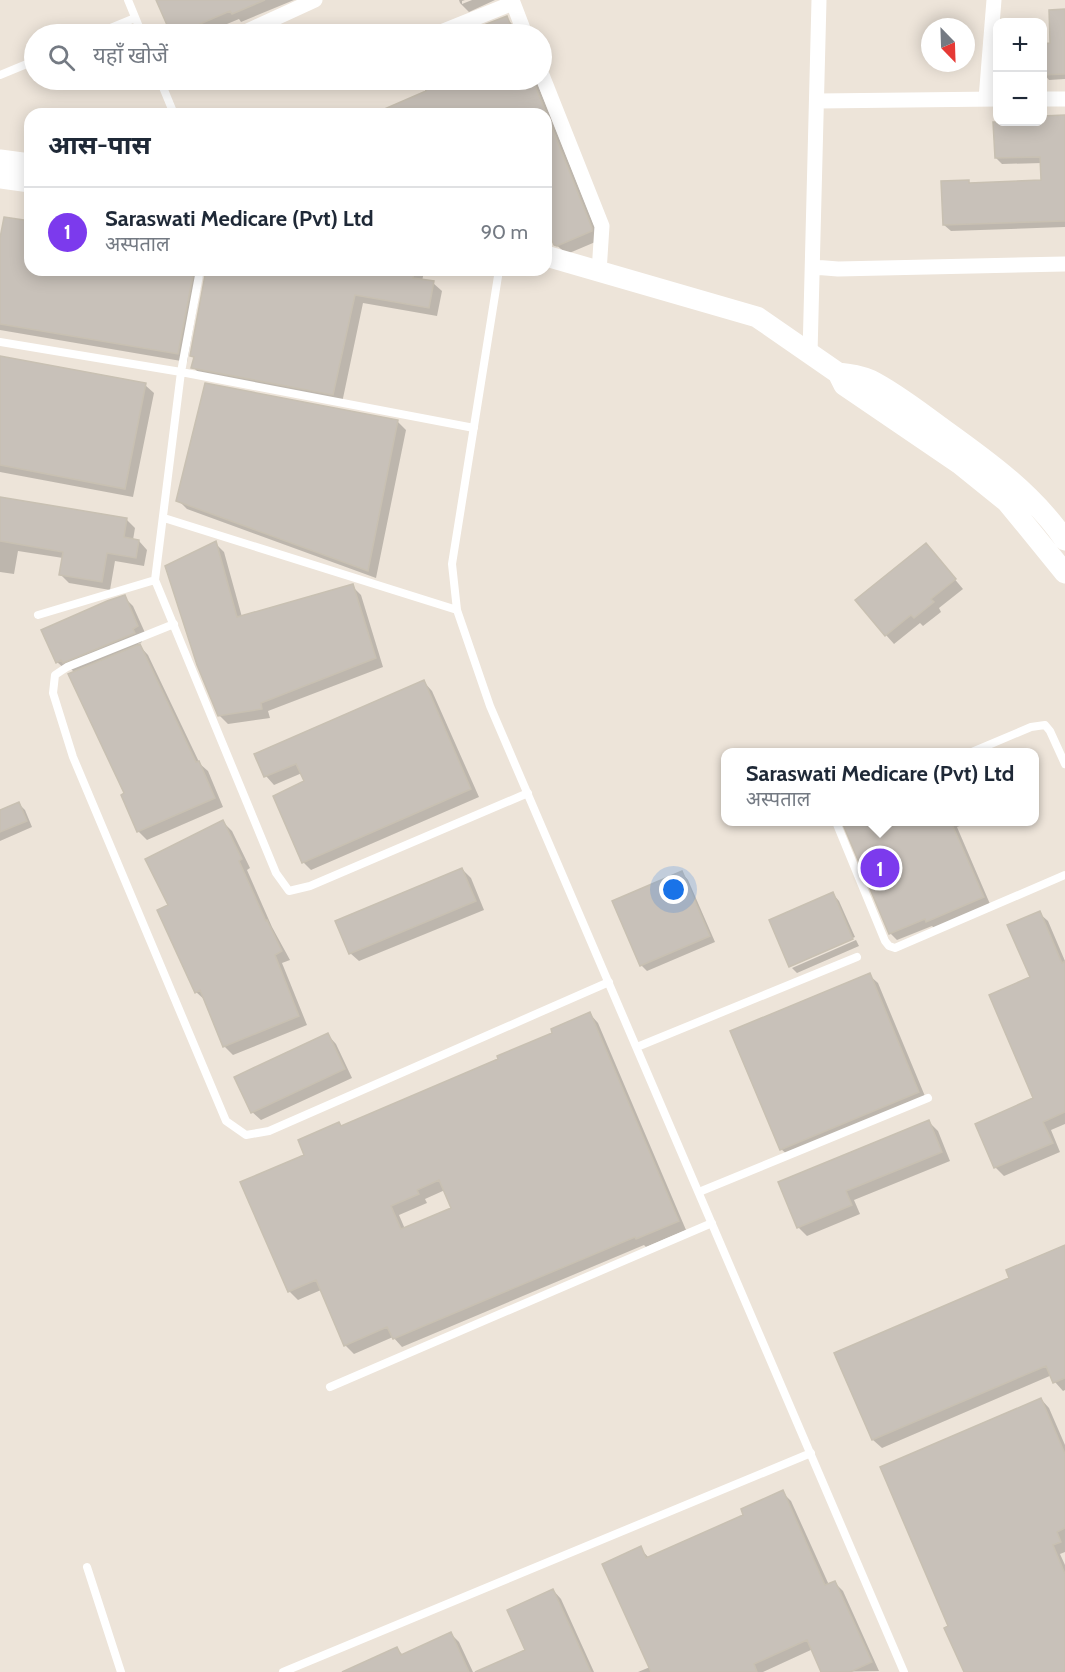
<!DOCTYPE html>
<html lang="hi">
<head>
<meta charset="utf-8">
<style>
  :root { --surface:#fff; --page:#f2f2f3; --text:#1f2937; --muted:#747a83; --line:#e0e1e3; --accent:#7c3aed }
  body { margin:0; font-family:Cabin,"Noto Sans Devanagari",sans-serif; background:var(--page); color:var(--text) }
  .controls { position:absolute; right:18px; top:18px; display:grid; overflow:hidden; border-radius:12px; box-shadow:0 3px 15px #0003 }
  .controls button { width:54px; height:54px; display:grid; place-items:center; padding:0; border:0; border-bottom:2px solid var(--line); background:var(--surface); color:var(--text); font:30px sans-serif }
  .compass { position:absolute; left:921px; top:18px; width:54px; height:54px; border-radius:50%; background:var(--surface); box-shadow:0 3px 15px #0003; rotate:157deg }
  .you { position:absolute; left:674px; top:890px; width:21px; height:21px; margin:-15px; border:4px solid #fff; border-radius:50%; background:#1a73e8; box-shadow:0 0 0 9px #1a73e833 }
  .badge { display:grid; place-items:center; width:39px; height:39px; border-radius:50%; background:var(--accent); color:#fff; font-size:20px; font-weight:700 }
  .pin { position:absolute; translate:-50% -50%; border:3px solid #fff; box-shadow:0 2px 6px #0006 }
  .popup { position:absolute; left:721px; top:748px; width:318px; height:78px; box-sizing:border-box; display:grid; place-content:center; border-radius:12px; background:var(--surface); filter:drop-shadow(0 2px 4px #0005); font-size:20px; white-space:nowrap; color:var(--muted) }
  .popup b { font-size:22px; color:var(--text) }
  .popup::after { content:''; position:absolute; left:50%; top:100%; margin-left:-12px; border:12px solid transparent; border-top-color:var(--surface) }
  .list { margin:0; padding:0; list-style:none }
  h2 { display:flex; justify-content:space-between; align-items:center; height:78px; margin:0; padding:0 24px; font-size:26px }
  h2 small { font-size:20px; font-weight:400; color:var(--muted) }
  .list li { display:grid; grid-template-columns:39px 1fr auto; gap:18px; align-items:center; box-sizing:border-box; height:90px; padding:0 24px; border-top:2px solid var(--line) }
  .list b { display:block; font-size:22px; white-space:nowrap }
  .list p { margin:0; font-size:20px; white-space:nowrap; color:var(--muted) }
  .list em { font-size:20px; font-style:normal; color:var(--muted) }
  .icon { flex:none; width:33px; height:33px; fill:none; stroke:currentColor; stroke-width:2; stroke-linecap:round; stroke-linejoin:round }
  .map { position:relative; flex:none; width:1065px; height:1672px; overflow:hidden }
  .search { position:absolute; background:var(--surface); box-shadow:0 3px 15px #0003; left:24px; top:24px; width:528px; height:66px; display:flex; align-items:center; gap:15px; box-sizing:border-box; padding:0 21px; border-radius:33px; color:var(--muted); font-size:22px }
  .panel { position:absolute; background:var(--surface); box-shadow:0 3px 15px #0003; left:24px; top:108px; width:528px; height:168px; border-radius:18px }
  .map>svg:first-child { display:block }
  .shadow { fill:#0003; fill-rule:evenodd }
  .building { fill:#c8c1b9; stroke:#c8c0b2; stroke-width:1.5; fill-rule:evenodd }
  .lines { fill:none; stroke-linecap:round; stroke-linejoin:round }
  .lane { stroke:#fff; stroke-width:8 }
  .street { stroke:#fff; stroke-width:15 }
  .secondary { stroke:#fff; stroke-width:21 }
</style>
</head>
<body>
<div class="map">
<svg width="1065" height="1672" viewBox="0 0 1065 1672">
  <rect width="100%" height="100%" fill="#ede4d9"/>
  <path class="shadow" d="M 158,0 L 294,0 L 241,22 L 239,19 L 203,34 L 173,34 Z
    M 459,0 L 465,0 L 462,1 L 462,4 L 472,0 L 495,0 L 469,12 L 460,3 Z
    M 1065,11 L 1065,79 L 1049,80 L 1044,74 Z
    M 506,18 L 515,27 L 518,34 L 465,34 Z
    M 423,80 L 536,80 L 600,240 L 567,254 L 555,244 L 546,222 L 546,114 L 396,114 L 428,92 Z
    M 1065,117 L 1065,227 L 951,231 L 944,225 L 968,182 L 971,184 L 1042,182 L 1042,163 L 1002,164 L 996,158 L 995,119 L 998,119 L 998,122 L 1042,122 Z
    M 30,223 L 30,270 L 421,270 L 424,272 L 422,281 L 433,283 L 442,291 L 437,316 L 363,303 L 342,403 L 202,376 L 193,367 L 195,359 L 192,356 L 207,271 L 202,278 L 187,362 L 0,330 L 0,246 Z
    M 0,357 L 145,385 L 154,393 L 133,497 L 0,472 Z
    M 397,421 L 406,430 L 376,578 L 187,509 L 178,500 Z
    M 0,499 L 126,519 L 135,528 L 133,540 L 139,541 L 147,550 L 144,566 L 115,561 L 110,590 L 69,583 L 60,574 L 63,558 L 18,551 L 14,574 L 0,572 Z
    M 215,543 L 224,552 L 242,617 L 352,586 L 361,595 L 383,667 L 268,711 L 270,718 L 228,724 L 219,715 Z
    M 926,545 L 963,589 L 939,608 L 941,612 L 923,626 L 920,623 L 894,644 L 886,635 Z
    M 124,597 L 133,606 L 146,635 L 140,637 L 142,642 L 138,644 L 148,655 L 200,764 L 208,771 L 223,807 L 147,840 L 138,831 L 126,794 L 75,673 L 70,668 L 66,670 L 57,662 Z
    M 424,682 L 432,691 L 479,797 L 311,870 L 303,862 L 306,782 L 302,773 L 274,785 L 266,776 L 256,755 Z
    M 19,804 L 25,810 L 32,827 L 0,841 L 0,811 Z
    M 223,822 L 232,831 L 250,868 L 247,870 L 272,927 L 290,960 L 282,963 L 307,1025 L 233,1055 L 224,1046 L 206,1001 L 196,992 L 170,906 Z
    M 844,822 L 970,822 L 957,827 L 990,904 L 935,929 L 932,926 L 897,940 L 890,933 Z
    M 462,869 L 471,878 L 484,910 L 359,961 L 350,953 Z
    M 682,873 L 688,880 L 715,942 L 647,971 L 641,965 Z
    M 833,894 L 839,901 L 855,937 L 791,965 L 791,967 L 771,921 Z
    M 1039,913 L 1048,921 L 1065,961 L 1065,1124 L 1051,1130 L 1060,1152 L 1004,1176 L 995,1167 L 977,1125 L 1035,1099 L 1032,978 Z
    M 856,940 L 859,946 L 797,973 L 792,968 Z
    M 869,975 L 878,983 L 927,1101 L 790,1157 L 781,1149 Z
    M 590,1014 L 598,1023 L 686,1230 L 646,1247 L 644,1245 L 402,1347 L 393,1337 L 354,1354 L 345,1345 L 321,1290 L 298,1300 L 289,1291 L 306,1156 L 341,1127 L 500,1059 ZM 445,1190 L 453,1208 L 405,1229 L 399,1215 L 427,1203 L 425,1199 Z
    M 328,1035 L 336,1044 L 352,1078 L 261,1120 L 252,1112 Z
    M 929,1122 L 938,1131 L 950,1161 L 854,1200 L 860,1214 L 807,1236 L 798,1227 Z
    M 1065,1246 L 1065,1390 L 1063,1391 L 1055,1382 L 1052,1375 L 882,1448 L 873,1440 L 836,1354 L 1011,1279 Z
    M 1041,1399 L 1049,1408 L 1065,1445 L 1065,1552 L 1060,1554 L 1065,1565 L 1065,1672 L 965,1672 L 950,1627 Z
    M 782,1492 L 791,1501 L 829,1585 L 835,1583 L 843,1591 L 879,1671 L 823,1672 L 813,1649 L 763,1672 L 638,1672 L 650,1667 L 640,1548 L 649,1558 L 745,1515 Z
    M 553,1590 L 561,1599 L 594,1672 L 479,1672 L 527,1651 Z
    M 451,1634 L 459,1642 L 473,1672 L 364,1672 L 397,1649 L 403,1655 Z"/>
  <path class="building" d="M 156,0 L 265,0 L 232,14 L 230,11 L 177,34 L 171,34 Z
    M 1065,9 L 1065,74 L 1042,75 L 1042,44 L 1050,43 L 1049,10 Z
    M 507,16 L 514,34 L 461,34 Z
    M 422,80 L 533,80 L 592,228 L 592,231 L 557,246 L 554,245 L 546,226 L 546,114 L 373,114 L 426,91 Z
    M 1065,115 L 1065,221 L 943,225 L 941,181 L 969,180 L 969,183 L 1041,180 L 1040,157 L 995,158 L 993,122 L 1042,122 L 1042,116 Z
    M 4,217 L 30,221 L 30,270 L 194,270 L 178,354 L 0,324 L 0,238 Z
    M 206,270 L 414,270 L 413,278 L 434,281 L 429,308 L 355,295 L 333,395 L 191,368 L 194,357 L 190,356 Z
    M 0,356 L 146,383 L 125,489 L 0,465 Z
    M 205,383 L 398,420 L 368,571 L 176,501 Z
    M 0,497 L 127,518 L 124,537 L 139,540 L 136,558 L 107,553 L 102,582 L 59,575 L 63,552 L 0,541 Z
    M 216,541 L 237,617 L 353,584 L 376,658 L 261,703 L 262,709 L 218,716 L 197,665 L 165,566 Z
    M 926,543 L 956,579 L 931,599 L 934,602 L 914,618 L 911,615 L 885,636 L 855,600 Z
    M 125,595 L 138,626 L 133,629 L 135,633 L 63,663 L 61,660 L 56,663 L 41,630 L 107,601 Z
    M 140,644 L 196,762 L 199,761 L 215,798 L 137,832 L 121,795 L 124,793 L 68,674 Z
    M 424,680 L 471,789 L 302,863 L 273,796 L 304,781 L 296,764 L 264,777 L 254,754 Z
    M 19,802 L 27,821 L 0,832 L 0,810 Z
    M 223,820 L 242,859 L 239,861 L 266,921 L 267,920 L 282,951 L 275,955 L 299,1016 L 223,1047 L 200,990 L 195,993 L 157,910 L 168,905 L 145,859 Z
    M 842,822 L 951,822 L 984,897 L 926,922 L 925,919 L 889,934 Z
    M 462,868 L 476,901 L 349,954 L 335,921 Z
    M 682,871 L 710,936 L 640,966 L 612,901 Z
    M 833,892 L 853,939 L 789,967 L 769,920 Z
    M 1040,911 L 1062,963 L 1065,961 L 1065,1112 L 1043,1122 L 1053,1143 L 994,1168 L 975,1124 L 1033,1098 L 989,995 L 1030,977 L 1007,925 Z
    M 870,973 L 919,1092 L 780,1150 L 730,1031 Z
    M 590,1012 L 679,1221 L 636,1239 L 635,1237 L 393,1339 L 387,1327 L 344,1346 L 316,1280 L 288,1292 L 240,1182 L 304,1155 L 298,1140 L 339,1122 L 341,1126 L 498,1059 L 497,1056 L 552,1033 L 551,1029 ZM 439,1180 L 451,1208 L 401,1229 L 391,1206 L 419,1194 L 417,1190 Z
    M 328,1033 L 345,1069 L 251,1113 L 234,1077 Z
    M 929,1120 L 942,1152 L 846,1191 L 852,1205 L 797,1228 L 778,1182 Z
    M 1065,1245 L 1065,1378 L 1053,1383 L 1046,1366 L 872,1440 L 834,1353 L 1009,1278 L 1006,1270 Z
    M 1041,1398 L 1065,1454 L 1065,1528 L 1057,1532 L 1061,1542 L 1053,1545 L 1065,1574 L 1065,1672 L 964,1672 L 944,1628 L 948,1626 L 880,1467 Z
    M 783,1490 L 825,1585 L 835,1581 L 872,1662 L 850,1672 L 821,1672 L 807,1640 L 754,1664 L 757,1672 L 651,1672 L 602,1564 L 641,1546 L 646,1558 L 743,1515 L 741,1509 Z
    M 553,1589 L 591,1672 L 475,1672 L 525,1650 L 507,1610 Z
    M 451,1632 L 469,1672 L 342,1672 L 397,1647 L 401,1655 Z"/>
  <g class="lines">
    <path class="lane" d="M 128,0 L 142,34
      M 96,34 L 135,18
      M 0,75 L 34,61
      M 160,80 L 174,114
      M 200,270 L 181,372 L 155,580 L 276,873 L 289,891 L 310,886 L 528,793
      M 499,270 L 452,564 L 457,610 L 490,706 L 904,1672
      M 0,342 L 181,372 L 474,428
      M 164,518 L 457,610
      M 38,615 L 155,580
      M 174,624 L 67,667 L 55,675 L 53,693 L 73,757 L 226,1121 L 246,1135 L 269,1131 L 609,982
      M 972,752 L 1031,727 L 1045,725 L 1050,731 L 1065,764
      M 836,822 L 885,941 L 889,946 L 895,948 L 1065,875
      M 637,1047 L 857,957
      M 699,1192 L 928,1098
      M 330,1387 L 712,1223
      M 87,1567 L 121,1672
      M 283,1672 L 811,1453"/>
    <path class="street" d="M 512,0 L 525,34
      M 241,34 L 315,0
      M 436,34 L 513,3
      M 542,75 L 602,226 L 599,272
      M 986,99 L 994,0
      M 1042,99 L 1065,99
      M 818,101 L 998,99
      M 813,267 L 838,269 L 1065,264
      M 810,354 L 819,0"/>
    <path class="secondary" d="M 0,160 L 30,164
      M 0,178 L 30,182
      M 546,256 L 757,317 L 838,373 C 849,374 860,376 870,380 C 894,392 917,410 939,426 C 985,459 1032,492 1065,540
      M 838,373 L 844,385 L 960,464 L 1007,502 L 1065,573"/>
  </g>
</svg>
<div class="controls">
<button>+</button>
<button>−</button>
</div>
<svg class="compass" viewBox="-18 -18 36 36"><path d="M0-13l5 13h-10z" fill="#e53935"/><path d="M0 13l5-13h-10z" fill="#747a83"/></svg>
<div class="you"></div>
<div class="pin badge" style="left:880px;top:868px">1</div>
<div class="popup"><b>Saraswati Medicare (Pvt) Ltd</b>अस्पताल</div>
<div class="search"><svg class="icon" aria-label="search" viewBox="0 0 24 24"><circle cx="10" cy="10" r="6"/><path d="M15 15l6 6"/></svg>यहाँ खोजें</div>
<section class="panel">
<h2>आस-पास<small></small></h2>
<ul class="list">
<li><span class="badge">1</span><div><b>Saraswati Medicare (Pvt) Ltd</b><p>अस्पताल</p></div><em>90 m</em></li>
</ul>
</section>
</div>
</body>
</html>
